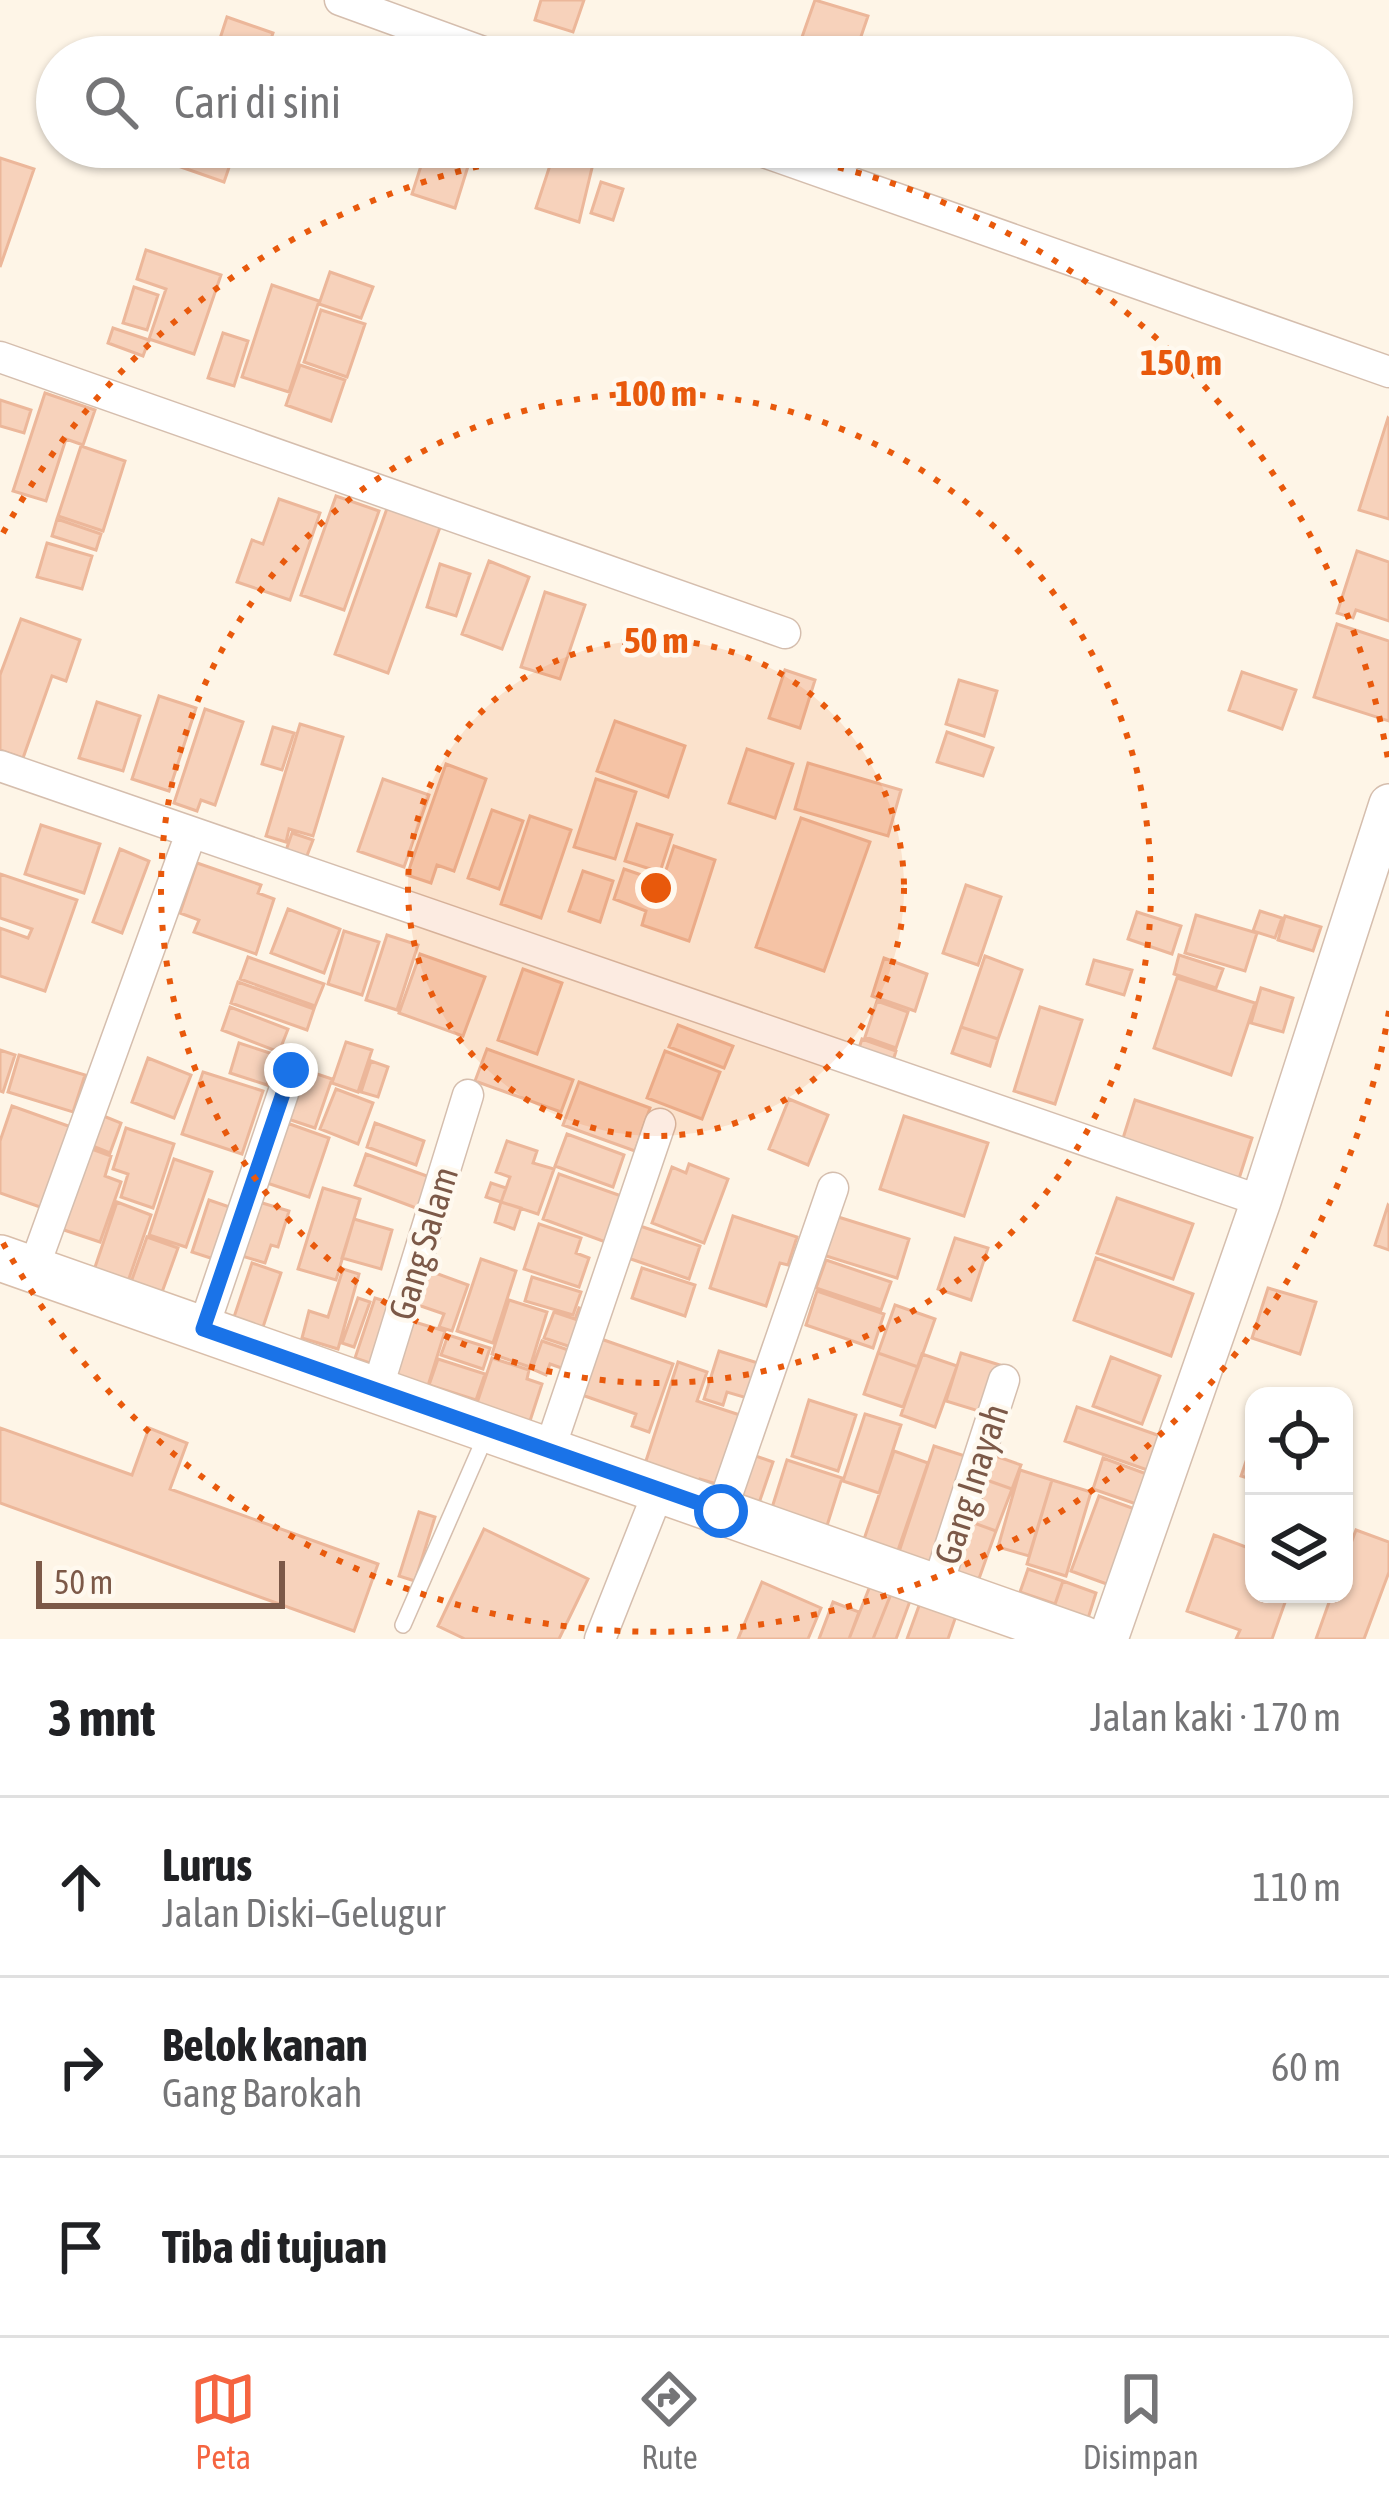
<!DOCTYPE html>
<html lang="id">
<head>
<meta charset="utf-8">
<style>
  :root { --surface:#fff; --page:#f6f6f6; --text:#202124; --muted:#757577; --line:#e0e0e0; --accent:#f56440 }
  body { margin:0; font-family:"Asap Condensed",sans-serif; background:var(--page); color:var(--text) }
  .controls { position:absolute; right:36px; bottom:36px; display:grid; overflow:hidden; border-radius:24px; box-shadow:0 3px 9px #0004 }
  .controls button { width:108px; height:108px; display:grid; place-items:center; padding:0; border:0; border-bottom:3px solid var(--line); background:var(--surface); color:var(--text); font:60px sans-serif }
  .scale { position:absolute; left:36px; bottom:30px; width:249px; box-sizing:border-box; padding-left:12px; border:6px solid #7c5948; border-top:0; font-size:33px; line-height:42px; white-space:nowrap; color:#7c5948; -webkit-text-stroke:9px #fff9ef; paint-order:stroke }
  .stop { position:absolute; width:36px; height:36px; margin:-27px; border:9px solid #1a73e8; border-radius:50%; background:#fff }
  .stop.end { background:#1a73e8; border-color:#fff; box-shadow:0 3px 12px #0008 }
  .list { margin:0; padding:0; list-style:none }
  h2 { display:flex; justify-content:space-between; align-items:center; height:156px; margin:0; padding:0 48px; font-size:51px }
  h2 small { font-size:39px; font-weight:400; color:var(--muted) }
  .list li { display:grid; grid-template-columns:78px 1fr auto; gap:36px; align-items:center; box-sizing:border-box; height:180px; padding:0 48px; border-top:3px solid var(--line) }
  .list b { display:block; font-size:45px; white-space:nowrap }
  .list p { margin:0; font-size:39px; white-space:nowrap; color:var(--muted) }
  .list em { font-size:39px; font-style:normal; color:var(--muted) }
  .icon { flex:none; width:66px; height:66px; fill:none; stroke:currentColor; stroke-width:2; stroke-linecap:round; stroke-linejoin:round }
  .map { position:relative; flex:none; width:1389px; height:1639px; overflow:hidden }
  .search { position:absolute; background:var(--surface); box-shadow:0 3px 9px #0004; left:36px; right:36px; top:36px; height:132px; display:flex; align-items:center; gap:30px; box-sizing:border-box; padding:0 42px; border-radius:66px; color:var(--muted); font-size:45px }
  .sheet { height:696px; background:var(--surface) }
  nav { display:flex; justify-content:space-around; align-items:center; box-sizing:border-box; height:168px; border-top:3px solid var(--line); background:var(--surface); font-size:33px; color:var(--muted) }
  nav a { display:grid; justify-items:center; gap:6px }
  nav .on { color:var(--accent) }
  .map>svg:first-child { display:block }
  .building { fill:#f7d2bb; stroke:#ecb79a; stroke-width:3 }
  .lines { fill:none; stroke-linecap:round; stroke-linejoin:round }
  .service-casing { stroke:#d5beae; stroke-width:18 }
  .minor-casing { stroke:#d5beae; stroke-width:33 }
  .tertiary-casing { stroke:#d5beae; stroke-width:42 }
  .secondary-casing { stroke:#d9beaa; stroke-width:48 }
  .service { stroke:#fff; stroke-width:15 }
  .minor { stroke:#fff; stroke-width:30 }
  .tertiary { stroke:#fff; stroke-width:39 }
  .secondary { stroke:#fff; stroke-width:45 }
  .route { stroke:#1a73e8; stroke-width:15 }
  .ring { fill:none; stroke:#e8590c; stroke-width:6; stroke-dasharray:6 12 }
  .labels { text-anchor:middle; stroke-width:9; stroke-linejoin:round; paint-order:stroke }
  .street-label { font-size:36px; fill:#7c5948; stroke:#fff9ef }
  .centre { fill:#e8590c; stroke:#fff9ef; stroke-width:6 }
  .ring-label { font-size:36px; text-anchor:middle; font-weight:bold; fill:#e8590c; stroke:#fff9ef; stroke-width:9; stroke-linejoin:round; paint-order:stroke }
</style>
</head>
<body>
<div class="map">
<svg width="1389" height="1639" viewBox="0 0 1389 1639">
  <rect width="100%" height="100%" fill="#fef5e7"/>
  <path class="building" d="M 541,0 L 584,0 L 573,32 L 535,20 Z
    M 815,0 L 868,16 L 854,57 L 795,57 Z
    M 227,17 L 273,33 L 265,57 L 214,57 Z
    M 188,147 L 236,147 L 224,182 L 181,167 Z
    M 427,147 L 474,147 L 455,208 L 412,194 Z
    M 556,147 L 597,147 L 579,222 L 536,208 Z
    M 0,158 L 34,169 L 0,267 Z
    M 601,182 L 623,189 L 613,220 L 591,213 Z
    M 146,250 L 221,275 L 194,354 L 149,339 L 166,289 L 137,279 Z
    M 330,272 L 373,287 L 361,318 L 319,304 Z
    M 272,285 L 319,301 L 289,392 L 242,377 Z
    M 134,287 L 158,295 L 147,330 L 123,323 Z
    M 321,310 L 365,324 L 347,377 L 304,362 Z
    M 113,328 L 149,340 L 143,356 L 108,343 Z
    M 223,333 L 248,341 L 234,386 L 208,378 Z
    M 300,365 L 345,380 L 331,421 L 286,405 Z
    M 45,393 L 95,410 L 83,445 L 66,439 L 46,501 L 13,491 Z
    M 0,400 L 31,410 L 24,433 L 0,426 Z
    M 1388,418 L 1389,419 L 1389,519 L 1359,510 Z
    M 81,446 L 125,461 L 103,531 L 58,516 Z
    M 336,496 L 379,511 L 344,610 L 301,595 Z
    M 279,499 L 320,513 L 290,600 L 237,582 L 252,540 L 263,544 Z
    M 390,500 L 443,519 L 388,673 L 335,654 Z
    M 57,519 L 101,534 L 96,550 L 52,536 Z
    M 47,543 L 92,556 L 82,589 L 37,577 Z
    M 1357,551 L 1389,562 L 1389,621 L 1356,610 L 1353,618 L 1337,613 Z
    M 489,561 L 529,577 L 502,649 L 462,634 Z
    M 440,564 L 470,574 L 456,616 L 427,607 Z
    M 545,592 L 585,605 L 560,679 L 521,667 Z
    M 21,619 L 80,640 L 66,681 L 52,676 L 23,758 L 0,750 L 0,675 Z
    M 1337,624 L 1389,641 L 1389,721 L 1314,697 Z
    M 785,670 L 815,680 L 800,728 L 769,718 Z
    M 1242,672 L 1296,690 L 1282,729 L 1229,710 Z
    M 959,680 L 997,691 L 984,736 L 946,724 Z
    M 159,696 L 196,708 L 169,791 L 132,779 Z
    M 97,702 L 140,716 L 123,771 L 79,758 Z
    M 205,709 L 243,722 L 215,805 L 201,800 L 197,811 L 174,803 Z
    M 615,721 L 685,746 L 668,797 L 597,771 Z
    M 300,724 L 343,737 L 313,836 L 289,829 L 286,842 L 266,836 Z
    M 273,727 L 294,733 L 282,770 L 262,764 Z
    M 947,732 L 993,748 L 983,776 L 937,762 Z
    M 747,749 L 793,764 L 775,818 L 729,803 Z
    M 808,763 L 901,790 L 888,836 L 795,809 Z
    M 446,764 L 486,779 L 454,871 L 437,865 L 431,883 L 407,875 Z
    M 383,779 L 429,795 L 404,867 L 358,851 Z
    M 596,779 L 636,792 L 615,859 L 574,847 Z
    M 492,810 L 523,821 L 499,889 L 468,878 Z
    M 530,816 L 571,830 L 541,918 L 501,904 Z
    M 801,818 L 870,842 L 824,971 L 756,947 Z
    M 637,824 L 672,835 L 660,872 L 625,861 Z
    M 41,825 L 100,844 L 84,893 L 25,874 Z
    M 292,833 L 313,840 L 303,866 L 283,859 Z
    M 674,846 L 715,860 L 689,941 L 642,925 L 646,911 L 614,899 L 624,869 L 662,882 Z
    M 120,849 L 149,861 L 122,933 L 93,922 Z
    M 197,863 L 261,885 L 258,893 L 274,899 L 256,954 L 194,932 L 199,920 L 180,913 Z
    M 583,871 L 613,881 L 600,922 L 569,911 Z
    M 0,874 L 77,900 L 45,991 L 0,976 L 0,928 L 28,938 L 32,929 L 0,918 Z
    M 966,885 L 1001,897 L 978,965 L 943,953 Z
    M 288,909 L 340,929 L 324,973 L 271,953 Z
    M 1260,911 L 1282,918 L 1275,938 L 1253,931 Z
    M 1137,912 L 1181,926 L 1172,954 L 1128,939 Z
    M 1196,915 L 1257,933 L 1245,971 L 1185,953 Z
    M 1285,916 L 1321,927 L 1313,951 L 1278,940 Z
    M 344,931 L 379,942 L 362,995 L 328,984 Z
    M 387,935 L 418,945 L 397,1010 L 366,1000 Z
    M 420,954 L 485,977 L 463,1036 L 399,1013 Z
    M 1179,955 L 1223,969 L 1216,988 L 1174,974 Z
    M 985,956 L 1022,970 L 998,1039 L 961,1027 Z
    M 248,957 L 324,984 L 315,1006 L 240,979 Z
    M 884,958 L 927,974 L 915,1011 L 872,996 Z
    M 1094,960 L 1132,970 L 1124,995 L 1087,984 Z
    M 523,969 L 562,983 L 537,1054 L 498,1040 Z
    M 1177,978 L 1255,1003 L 1231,1075 L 1154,1048 Z
    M 238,982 L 314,1009 L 307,1030 L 231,1003 Z
    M 1261,988 L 1293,998 L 1283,1032 L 1251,1023 Z
    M 877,1001 L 908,1012 L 896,1048 L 865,1037 Z
    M 230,1007 L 288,1029 L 279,1052 L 222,1030 Z
    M 1040,1007 L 1082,1020 L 1055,1104 L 1014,1091 Z
    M 678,1025 L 733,1046 L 724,1068 L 669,1047 Z
    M 961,1027 L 998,1039 L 990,1066 L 952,1053 Z
    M 862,1039 L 896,1051 L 890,1071 L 855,1060 Z
    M 346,1042 L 372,1050 L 358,1092 L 332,1083 Z
    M 239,1043 L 276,1055 L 267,1085 L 230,1073 Z
    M 487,1049 L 573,1080 L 561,1112 L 475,1081 Z
    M 0,1050 L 15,1055 L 3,1092 L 0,1091 Z
    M 665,1051 L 720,1072 L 702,1119 L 647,1098 Z
    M 19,1055 L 85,1075 L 73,1112 L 8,1092 Z
    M 148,1058 L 191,1075 L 174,1118 L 132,1102 Z
    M 371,1061 L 388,1067 L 378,1097 L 361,1092 Z
    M 299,1068 L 332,1079 L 315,1128 L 282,1117 Z
    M 203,1072 L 263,1091 L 242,1154 L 182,1134 Z
    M 579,1082 L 650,1108 L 635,1151 L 563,1125 Z
    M 336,1089 L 373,1103 L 358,1144 L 320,1129 Z
    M 789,1099 L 828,1115 L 808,1165 L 769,1149 Z
    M 1135,1100 L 1252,1138 L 1236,1188 L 1119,1151 Z
    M 12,1106 L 71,1127 L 43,1208 L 0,1193 L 0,1141 Z
    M 101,1115 L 121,1123 L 110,1153 L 90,1145 Z
    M 904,1116 L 988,1143 L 964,1216 L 880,1189 Z
    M 287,1123 L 329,1138 L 309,1197 L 267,1183 Z
    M 375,1123 L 424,1141 L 416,1165 L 367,1147 Z
    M 126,1128 L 174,1144 L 153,1208 L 121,1197 L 128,1174 L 113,1169 Z
    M 567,1134 L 624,1155 L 613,1187 L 555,1166 Z
    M 507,1141 L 537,1151 L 533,1163 L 554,1169 L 538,1214 L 501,1202 L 510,1177 L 496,1172 Z
    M 86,1147 L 111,1156 L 105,1176 L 121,1182 L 100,1242 L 58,1228 Z
    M 366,1154 L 435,1179 L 424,1211 L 355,1185 Z
    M 174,1159 L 212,1172 L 186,1247 L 149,1235 Z
    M 689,1164 L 728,1179 L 704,1243 L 652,1223 L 672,1167 L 686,1173 Z
    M 559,1174 L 627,1198 L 611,1244 L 543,1219 Z
    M 491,1183 L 506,1188 L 501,1202 L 486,1197 Z
    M 323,1188 L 360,1199 L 336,1280 L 298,1269 Z
    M 1117,1198 L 1193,1224 L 1173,1279 L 1097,1253 Z
    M 209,1200 L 241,1211 L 223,1262 L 192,1252 Z
    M 117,1202 L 151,1215 L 126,1287 L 92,1276 Z
    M 259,1202 L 289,1211 L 278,1247 L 271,1245 L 265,1263 L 242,1256 Z
    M 501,1202 L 521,1208 L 514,1229 L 495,1222 Z
    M 1388,1205 L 1389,1206 L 1389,1250 L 1375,1245 Z
    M 733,1216 L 797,1237 L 788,1265 L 780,1263 L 766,1306 L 710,1288 Z
    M 835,1216 L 909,1239 L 897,1278 L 823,1255 Z
    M 354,1219 L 392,1230 L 381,1269 L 342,1258 Z
    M 539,1224 L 581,1238 L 576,1253 L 589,1258 L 579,1287 L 524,1269 Z
    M 640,1226 L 700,1246 L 689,1279 L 628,1258 Z
    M 147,1237 L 178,1248 L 161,1295 L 130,1285 Z
    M 955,1238 L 988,1248 L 971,1300 L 938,1289 Z
    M 1096,1258 L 1193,1294 L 1171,1356 L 1074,1320 Z
    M 481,1259 L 516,1271 L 493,1343 L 457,1331 Z
    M 826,1260 L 891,1282 L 881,1310 L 816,1288 Z
    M 252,1263 L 281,1273 L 262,1330 L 233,1320 Z
    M 642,1268 L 695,1285 L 685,1316 L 632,1298 Z
    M 343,1269 L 359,1274 L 338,1349 L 302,1338 L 309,1311 L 328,1317 Z
    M 430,1271 L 468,1285 L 452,1331 L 439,1327 L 444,1314 L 418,1305 Z
    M 532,1277 L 581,1292 L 573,1315 L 525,1301 Z
    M 1268,1288 L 1316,1302 L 1300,1354 L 1252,1338 Z
    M 817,1291 L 884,1314 L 873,1348 L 806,1325 Z
    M 358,1298 L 370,1302 L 354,1347 L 342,1343 Z
    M 375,1298 L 401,1306 L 382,1367 L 355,1358 Z
    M 509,1300 L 547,1312 L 530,1367 L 492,1354 Z
    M 895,1305 L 935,1319 L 918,1367 L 878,1353 Z
    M 579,1308 L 593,1313 L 580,1350 L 544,1338 L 554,1312 L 575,1319 Z
    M 401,1318 L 445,1331 L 427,1389 L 383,1374 Z
    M 448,1335 L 490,1348 L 483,1369 L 441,1355 Z
    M 601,1339 L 673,1364 L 649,1432 L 632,1426 L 636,1414 L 582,1395 Z
    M 542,1341 L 580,1354 L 573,1372 L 550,1364 L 546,1375 L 532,1369 Z
    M 719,1351 L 758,1363 L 747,1398 L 727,1392 L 723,1405 L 704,1399 Z
    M 878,1353 L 918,1367 L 903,1407 L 864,1394 Z
    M 961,1353 L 1000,1365 L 985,1413 L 946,1401 Z
    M 922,1354 L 957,1366 L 935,1427 L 901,1415 Z
    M 1111,1357 L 1160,1376 L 1142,1424 L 1093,1406 Z
    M 492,1358 L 529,1370 L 527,1379 L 542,1384 L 528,1427 L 475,1409 Z
    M 438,1359 L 485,1374 L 476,1400 L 429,1385 Z
    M 678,1362 L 707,1372 L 697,1401 L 746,1417 L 724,1486 L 700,1479 L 697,1490 L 644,1467 Z
    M 809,1400 L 856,1415 L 838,1471 L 792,1456 Z
    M 1077,1407 L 1166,1438 L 1153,1472 L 1065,1441 Z
    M 865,1414 L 901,1425 L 879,1493 L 843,1481 Z
    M 0,1428 L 132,1475 L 149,1428 L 187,1443 L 170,1489 L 378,1564 L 354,1631 L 0,1503 Z
    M 1254,1438 L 1254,1480 L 1241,1476 Z
    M 934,1446 L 971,1458 L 932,1573 L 896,1561 Z
    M 894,1451 L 928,1463 L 895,1559 L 861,1548 Z
    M 747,1453 L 773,1462 L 758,1506 L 732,1497 Z
    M 987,1453 L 1021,1465 L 1012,1489 L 978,1477 Z
    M 1103,1458 L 1152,1476 L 1142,1506 L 1093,1489 Z
    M 787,1460 L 842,1478 L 825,1532 L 770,1514 Z
    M 1020,1470 L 1052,1480 L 1029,1556 L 998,1547 Z
    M 978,1477 L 1012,1489 L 996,1531 L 963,1519 Z
    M 1052,1480 L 1091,1492 L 1066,1576 L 1027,1564 Z
    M 1099,1496 L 1143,1512 L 1115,1587 L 1071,1571 Z
    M 419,1512 L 435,1517 L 415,1581 L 399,1576 Z
    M 963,1519 L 996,1531 L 976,1587 L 942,1575 Z
    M 484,1529 L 588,1579 L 559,1639 L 465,1639 L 438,1626 Z
    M 1356,1530 L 1389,1542 L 1389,1572 L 1364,1639 L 1316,1639 L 1332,1594 L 1344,1594 L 1344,1562 Z
    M 1214,1535 L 1254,1550 L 1254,1594 L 1288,1594 L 1272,1639 L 1236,1639 L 1240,1630 L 1187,1611 Z
    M 1028,1569 L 1063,1581 L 1055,1604 L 1020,1592 Z
    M 1063,1581 L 1096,1593 L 1085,1628 L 1051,1616 Z
    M 762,1582 L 821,1608 L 808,1639 L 738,1639 Z
    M 870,1586 L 891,1594 L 873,1639 L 849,1639 Z
    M 891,1594 L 910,1601 L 896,1639 L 873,1639 Z
    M 833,1602 L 859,1612 L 849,1639 L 819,1639 Z
    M 920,1603 L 956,1616 L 948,1639 L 907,1639 Z"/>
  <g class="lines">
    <g class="service-casing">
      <path id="service" d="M 403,1625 L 487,1433"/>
    </g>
    <g class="minor-casing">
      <path id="minor" d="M 340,0 L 497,57
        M 750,147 L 1389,372
        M 0,357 L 785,633
        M 0,766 L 1261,1201
        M 33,1270 L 190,836
        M 203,1329 L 291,1070
        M 377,1390 L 468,1095
        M 549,1451 L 660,1124
        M 721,1512 L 833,1188
        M 937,1587 L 1004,1380
        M 600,1639 L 659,1490"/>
    </g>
    <g class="tertiary-casing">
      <path id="tertiary" d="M 1108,1639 L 1261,1201 L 1389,804"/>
    </g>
    <g class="secondary-casing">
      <path id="secondary" d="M 0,1258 L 1083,1639"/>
    </g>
    <use href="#service" class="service"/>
    <use href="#minor" class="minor"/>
    <use href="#tertiary" class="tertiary"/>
    <use href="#secondary" class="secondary"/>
  </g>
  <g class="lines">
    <path class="route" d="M 291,1070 L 203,1329 L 721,1511"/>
  </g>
  <circle cx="656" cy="888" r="248" fill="#e8590c" fill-opacity=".12"/>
  <g class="ring">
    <circle cx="656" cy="888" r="248"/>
    <circle cx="656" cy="888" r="495"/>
    <path d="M1389 1011A743 743 0 0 1 3 1243M3 533A743 743 0 0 1 598 147M714 147A743 743 0 0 1 1389 765"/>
  </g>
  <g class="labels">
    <g class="street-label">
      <text transform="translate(423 1243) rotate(-73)" y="13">Gang Salam</text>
      <text transform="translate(971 1484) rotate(-72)" y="13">Gang Inayah</text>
    </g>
  </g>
  <circle cx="656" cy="888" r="18" class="centre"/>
  <g class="ring-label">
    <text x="1181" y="375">150 m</text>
    <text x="656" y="406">100 m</text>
    <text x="656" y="653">50 m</text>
  </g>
</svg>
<div class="controls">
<button><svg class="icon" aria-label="locate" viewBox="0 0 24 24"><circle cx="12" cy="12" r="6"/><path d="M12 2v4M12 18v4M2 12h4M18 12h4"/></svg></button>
<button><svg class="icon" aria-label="layers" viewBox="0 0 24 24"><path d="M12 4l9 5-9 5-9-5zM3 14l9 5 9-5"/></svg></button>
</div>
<div class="scale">50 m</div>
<div class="stop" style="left:721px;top:1511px"></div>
<div class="stop end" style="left:291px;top:1070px"></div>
<div class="search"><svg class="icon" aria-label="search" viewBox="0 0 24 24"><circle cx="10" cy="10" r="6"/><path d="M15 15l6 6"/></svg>Cari di sini</div>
</div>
<section class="sheet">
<h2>3 mnt<small>Jalan kaki · 170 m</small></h2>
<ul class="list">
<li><svg class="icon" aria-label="ahead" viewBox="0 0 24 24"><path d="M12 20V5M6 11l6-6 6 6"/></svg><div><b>Lurus</b><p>Jalan Diski–Gelugur</p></div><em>110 m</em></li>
<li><svg class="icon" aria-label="right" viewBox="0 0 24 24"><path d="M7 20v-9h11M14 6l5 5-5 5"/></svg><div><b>Belok kanan</b><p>Gang Barokah</p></div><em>60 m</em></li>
<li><svg class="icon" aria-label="arrive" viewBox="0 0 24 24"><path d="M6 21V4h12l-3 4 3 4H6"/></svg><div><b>Tiba di tujuan</b></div></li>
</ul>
</section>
<nav>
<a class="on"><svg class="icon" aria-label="map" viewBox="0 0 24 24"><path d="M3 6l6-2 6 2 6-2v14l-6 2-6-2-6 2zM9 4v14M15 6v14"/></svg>Peta</a>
<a><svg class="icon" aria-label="directions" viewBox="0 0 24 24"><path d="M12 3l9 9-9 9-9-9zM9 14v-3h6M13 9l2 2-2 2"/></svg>Rute</a>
<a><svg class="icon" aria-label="saved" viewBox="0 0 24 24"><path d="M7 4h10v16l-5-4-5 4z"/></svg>Disimpan</a>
</nav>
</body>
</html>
